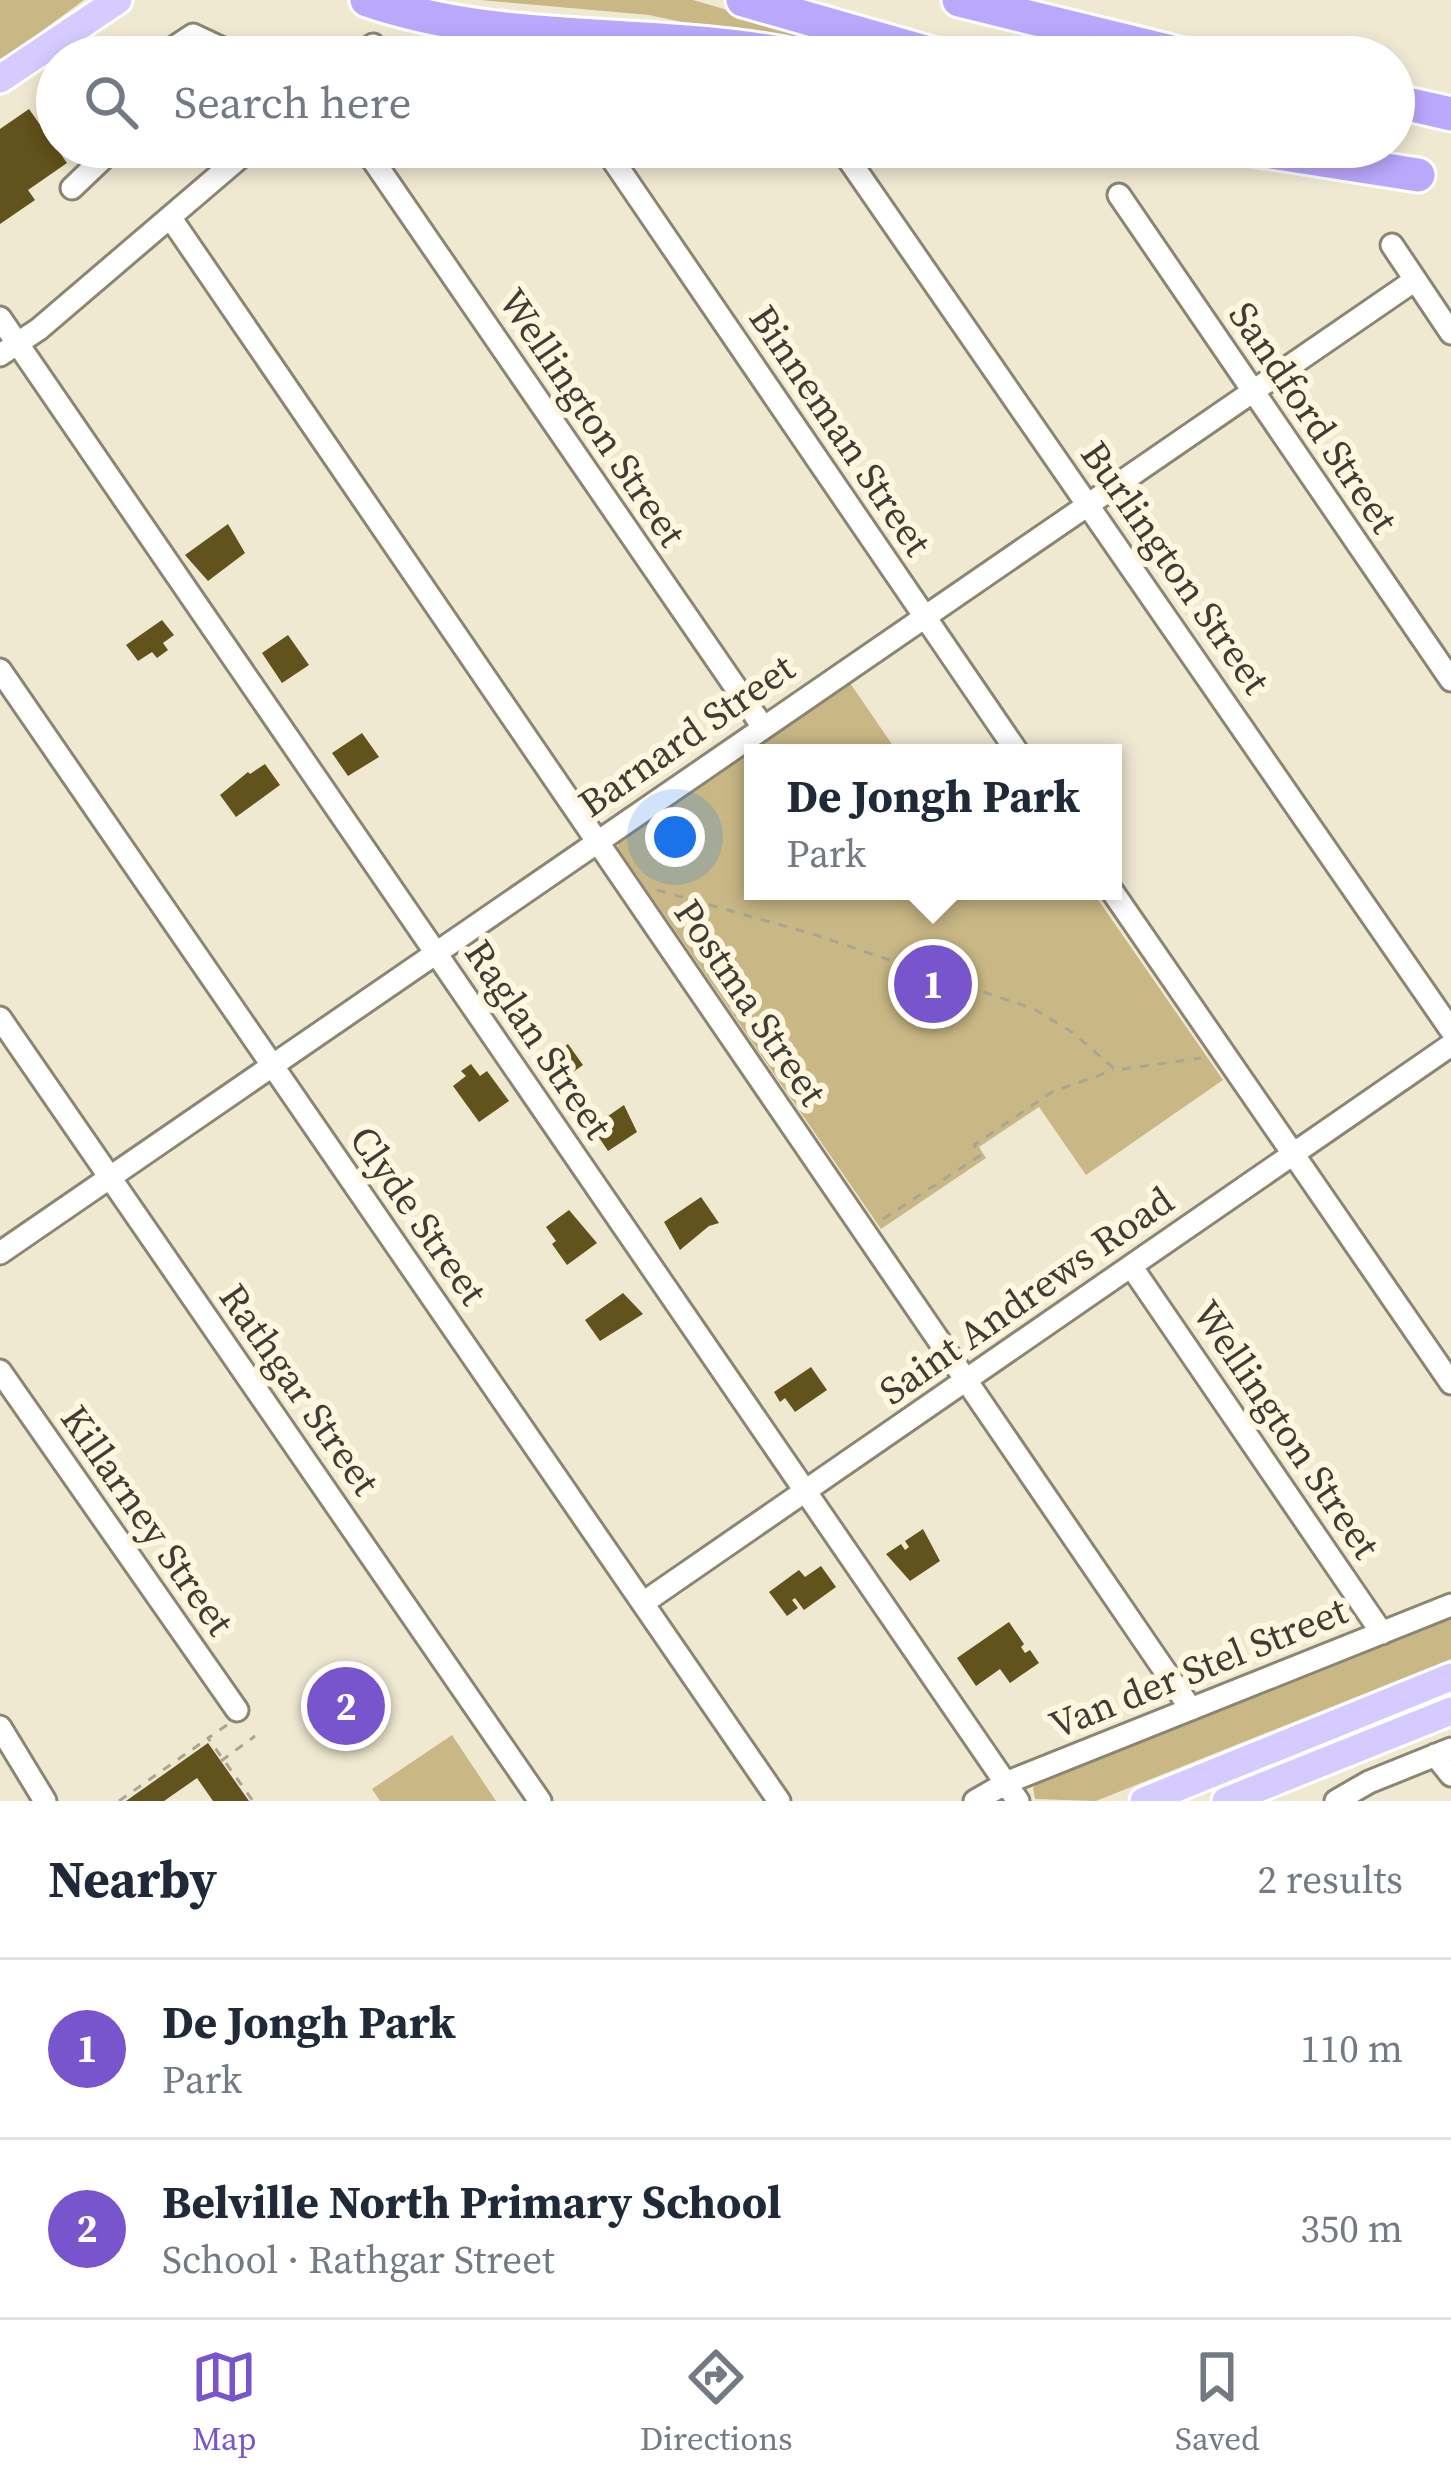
<!DOCTYPE html>
<html lang="en">
<head>
<meta charset="utf-8">
<style>
  :root { --surface:#fff; --page:#f2f2f3; --text:#1f2937; --muted:#747a83; --line:#e0e1e3; --accent:#7854cd }
  body { margin:0; font-family:"Source Serif 4",serif; background:var(--page); color:var(--text) }
  .you { position:absolute; left:675px; top:837px; width:42px; height:42px; margin:-30px; border:9px solid #fff; border-radius:50%; background:#1a73e8; box-shadow:0 0 0 18px #1a73e833 }
  .badge { display:grid; place-items:center; width:78px; height:78px; border-radius:50%; background:var(--accent); color:#fff; font-size:39px; font-weight:700 }
  .pin { position:absolute; translate:-50% -50%; border:6px solid #fff; box-shadow:0 3px 12px #0006 }
  .popup { position:absolute; left:744px; top:744px; width:378px; height:156px; box-sizing:border-box; display:grid; place-content:center; border-radius:0px; background:var(--surface); filter:drop-shadow(0 3px 9px #0005); font-size:39px; white-space:nowrap; color:var(--muted) }
  .popup b { font-size:45px; color:var(--text) }
  .popup::after { content:''; position:absolute; left:50%; top:100%; margin-left:-24px; border:24px solid transparent; border-top-color:var(--surface) }
  .list { margin:0; padding:0; list-style:none }
  h2 { display:flex; justify-content:space-between; align-items:center; height:156px; margin:0; padding:0 48px; font-size:51px }
  h2 small { font-size:39px; font-weight:400; color:var(--muted) }
  .list li { display:grid; grid-template-columns:78px 1fr auto; gap:36px; align-items:center; box-sizing:border-box; height:180px; padding:0 48px; border-top:3px solid var(--line) }
  .list b { display:block; font-size:45px; white-space:nowrap }
  .list p { margin:0; font-size:39px; white-space:nowrap; color:var(--muted) }
  .list em { font-size:39px; font-style:normal; color:var(--muted) }
  .icon { flex:none; width:66px; height:66px; fill:none; stroke:currentColor; stroke-width:2; stroke-linecap:round; stroke-linejoin:round }
  .map { position:relative; flex:none; width:1451px; height:1801px; overflow:hidden }
  .search { position:absolute; background:var(--surface); box-shadow:0 6px 18px #0003; left:36px; right:36px; top:36px; height:132px; display:flex; align-items:center; gap:30px; box-sizing:border-box; padding:0 42px; border-radius:66px; color:var(--muted); font-size:45px }
  .sheet { height:516px; background:var(--surface) }
  nav { display:flex; justify-content:space-around; align-items:center; box-sizing:border-box; height:168px; border-top:3px solid var(--line); background:var(--surface); font-size:33px; color:var(--muted) }
  nav a { display:grid; justify-items:center; gap:6px }
  nav .on { color:var(--accent) }
  .map>svg:first-child { display:block }
  .green { fill:#c9b885 }
  .building { fill:#62521b }
  .lines { fill:none; stroke-linecap:round; stroke-linejoin:round }
  .minor-casing { stroke:#8c8571; stroke-width:27 }
  .major-casing { stroke:#fff; stroke-width:33 }
  .highway-casing { stroke:#fff; stroke-width:39 }
  .path { stroke:#aaa593; stroke-width:3; stroke-dasharray:9 9; stroke-linecap:butt }
  .minor { stroke:#fff; stroke-width:21 }
  .major { stroke:#d6cbfe; stroke-width:27 }
  .highway { stroke:#baa8fd; stroke-width:33 }
  .labels { text-anchor:middle; stroke-width:12; stroke-linejoin:round; paint-order:stroke }
  .street-label { font-size:39px; fill:#3f3c33; stroke:#fef6df }
</style>
</head>
<body>
<div class="map">
<svg width="1451" height="1801" viewBox="0 0 1451 1801">
  <rect width="100%" height="100%" fill="#f0e9d2"/>
  <path class="green" d="M 0,0 L 84,0 L 0,62 Z
    M 480,0 L 693,0 L 887,57 L 847,57 L 649,15 Z
    M 850,683 L 898,753 L 753,753 L 753,891 L 1092,891 L 1223,1080 L 1086,1175 L 1039,1107 L 979,1147 L 986,1158 L 881,1229 L 618,848 L 618,842 Z
    M 1451,1614 L 1451,1659 L 1096,1801 L 1035,1799 L 1033,1788 L 1040,1779 Z
    M 452,1735 L 496,1801 L 380,1801 L 372,1789 Z"/>
  <path class="building" d="M 29,109 L 67,163 L 28,190 L 35,200 L 0,224 L 0,129 Z
    M 228,524 L 245,553 L 208,581 L 185,555 Z
    M 162,620 L 174,635 L 163,643 L 168,650 L 157,658 L 152,652 L 138,661 L 126,645 Z
    M 288,635 L 309,665 L 282,683 L 262,653 Z
    M 362,733 L 379,757 L 348,776 L 332,753 Z
    M 265,764 L 280,785 L 236,817 L 220,795 L 248,772 L 250,774 Z
    M 568,1044 L 583,1065 L 559,1082 L 544,1061 Z
    M 471,1064 L 480,1076 L 487,1071 L 509,1101 L 479,1122 L 453,1086 L 466,1076 L 461,1071 Z
    M 624,1105 L 637,1132 L 608,1151 L 598,1136 L 602,1129 L 598,1123 Z
    M 701,1197 L 719,1223 L 709,1226 L 680,1250 L 664,1222 Z
    M 569,1210 L 597,1243 L 567,1265 L 552,1244 L 556,1241 L 546,1227 Z
    M 623,1293 L 643,1314 L 600,1341 L 585,1320 Z
    M 811,1367 L 827,1390 L 795,1412 L 785,1398 L 780,1402 L 774,1392 Z
    M 923,1529 L 940,1561 L 910,1581 L 886,1554 L 901,1544 L 905,1550 L 909,1547 L 905,1541 Z
    M 821,1566 L 836,1587 L 804,1610 L 795,1598 L 792,1600 L 798,1608 L 787,1616 L 769,1592 L 799,1570 L 805,1577 Z
    M 1009,1622 L 1024,1644 L 1021,1647 L 1025,1653 L 1030,1650 L 1039,1663 L 1010,1683 L 1000,1669 L 976,1686 L 957,1658 Z
    M 208,1743 L 249,1801 L 213,1801 L 197,1778 L 164,1801 L 126,1801 Z"/>
  <g class="lines">
    <g class="minor-casing">
      <path id="minor" d="M 160,57 L 193,35 L 240,57
        M 358,57 L 373,45
        M 364,147 L 763,727
        M 604,147 L 1018,753
        M 840,147 L 1451,1030
        M 72,188 L 115,147
        M 1119,195 L 1451,680
        M 170,217 L 1191,1709
        M 1392,245 L 1451,333
        M 0,318 L 1018,1801
        M 0,355 L 39,329 L 252,147
        M 0,670 L 779,1801
        M 1112,891 L 1451,1383
        M 0,1018 L 540,1801
        M 0,1253 L 1415,280
        M 1131,1266 L 1382,1633
        M 0,1371 L 237,1710
        M 643,1603 L 1451,1045
        M 0,1727 L 45,1801
        M 1435,1755 L 1451,1775
        M 975,1801 L 1008,1782 L 1451,1605
        M 1336,1801 L 1369,1782 L 1451,1749"/>
    </g>
    <g class="major-casing">
      <path id="major" d="M 0,79 L 118,0
        M 1144,1801 L 1451,1677
        M 1226,1801 L 1451,1711"/>
    </g>
    <g class="highway-casing">
      <path id="highway" d="M 367,0 C 506,48 657,27 799,57
        M 743,0 L 943,57
        M 959,0 L 1192,57
        M 1394,101 L 1451,114
        M 1239,147 L 1418,175"/>
    </g>
    <path class="path" d="M 657,890 L 816,935 L 1034,1009 L 1072,1032 L 1116,1070 L 1201,1058
      M 883,1219 L 981,1155 L 974,1145 L 1052,1092 L 1114,1070
      M 227,1725 L 208,1738 L 253,1801
      M 221,1761 L 255,1736
      M 119,1801 L 207,1739"/>
    <use href="#minor" class="minor"/>
    <use href="#major" class="major"/>
    <use href="#highway" class="highway"/>
  </g>
  <g class="labels">
    <g class="street-label">
      <text transform="translate(593 417) rotate(56)" y="14">Wellington Street</text>
      <text transform="translate(1314 417) rotate(56)" y="14">Sandford Street</text>
      <text transform="translate(841 430) rotate(56)" y="14">Binneman Street</text>
      <text transform="translate(1176 567) rotate(55)" y="14">Burlington Street</text>
      <text transform="translate(686 735) rotate(-35)" y="14">Barnard Street</text>
      <text transform="translate(751 1002) rotate(56)" y="14">Postma Street</text>
      <text transform="translate(539 1039) rotate(56)" y="14">Raglan Street</text>
      <text transform="translate(419 1215) rotate(55)" y="14">Clyde Street</text>
      <text transform="translate(1026 1295) rotate(-35)" y="14">Saint Andrews Road</text>
      <text transform="translate(300 1389) rotate(55)" y="14">Rathgar Street</text>
      <text transform="translate(1287 1429) rotate(56)" y="14">Wellington Street</text>
      <text transform="translate(148 1520) rotate(55)" y="14">Killarney Street</text>
      <text transform="translate(1198 1667) rotate(-22)" y="14">Van der Stel Street</text>
    </g>
  </g>
</svg>
<div class="you"></div>
<div class="pin badge" style="left:933px;top:984px">1</div>
<div class="popup"><b>De Jongh Park</b>Park</div>
<div class="pin badge" style="left:346px;top:1706px">2</div>
<div class="search"><svg class="icon" aria-label="search" viewBox="0 0 24 24"><circle cx="10" cy="10" r="6"/><path d="M15 15l6 6"/></svg>Search here</div>
</div>
<section class="sheet">
<h2>Nearby<small>2 results</small></h2>
<ul class="list">
<li><span class="badge">1</span><div><b>De Jongh Park</b><p>Park</p></div><em>110 m</em></li>
<li><span class="badge">2</span><div><b>Belville North Primary School</b><p>School · Rathgar Street</p></div><em>350 m</em></li>
</ul>
</section>
<nav>
<a class="on"><svg class="icon" aria-label="map" viewBox="0 0 24 24"><path d="M3 6l6-2 6 2 6-2v14l-6 2-6-2-6 2zM9 4v14M15 6v14"/></svg>Map</a>
<a><svg class="icon" aria-label="directions" viewBox="0 0 24 24"><path d="M12 3l9 9-9 9-9-9zM9 14v-3h6M13 9l2 2-2 2"/></svg>Directions</a>
<a><svg class="icon" aria-label="saved" viewBox="0 0 24 24"><path d="M7 4h10v16l-5-4-5 4z"/></svg>Saved</a>
</nav>
</body>
</html>
